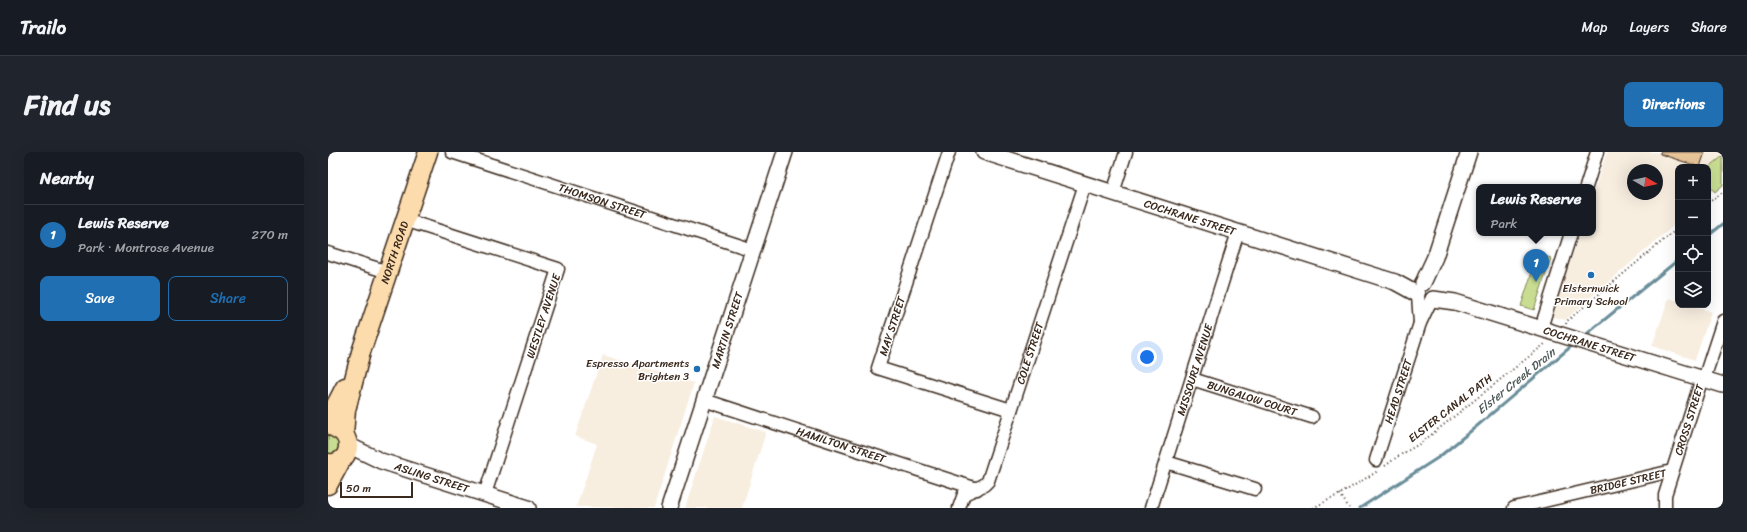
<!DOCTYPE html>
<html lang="en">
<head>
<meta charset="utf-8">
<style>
  :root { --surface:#171b24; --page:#20242c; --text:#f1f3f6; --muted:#9ea1a6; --line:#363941; --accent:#1f6fb2 }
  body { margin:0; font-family:Sriracha,sans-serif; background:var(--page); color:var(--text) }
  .controls { position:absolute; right:12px; top:12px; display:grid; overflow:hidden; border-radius:8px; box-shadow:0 4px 16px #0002 }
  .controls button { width:36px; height:36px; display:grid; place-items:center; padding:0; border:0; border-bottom:1px solid var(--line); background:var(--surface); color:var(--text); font:20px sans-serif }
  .compass { position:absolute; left:1299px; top:12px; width:36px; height:36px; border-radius:50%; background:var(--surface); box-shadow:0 4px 16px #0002; rotate:99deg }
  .scale { position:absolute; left:12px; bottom:10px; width:73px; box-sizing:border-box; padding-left:4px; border:2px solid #3b2a1e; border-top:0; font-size:11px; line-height:14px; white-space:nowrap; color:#3b2a1e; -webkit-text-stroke:3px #fff; paint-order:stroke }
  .you { position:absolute; left:819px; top:205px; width:14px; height:14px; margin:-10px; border:3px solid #fff; border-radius:50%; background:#1a73e8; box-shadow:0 0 0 6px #1a73e833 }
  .badge { display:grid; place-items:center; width:26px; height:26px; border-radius:50%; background:var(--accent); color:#fff; font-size:13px; font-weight:700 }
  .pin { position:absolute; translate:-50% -33px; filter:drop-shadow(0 1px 2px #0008) }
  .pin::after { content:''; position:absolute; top:21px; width:14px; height:12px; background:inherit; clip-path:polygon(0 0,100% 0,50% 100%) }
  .popup { position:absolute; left:1148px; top:32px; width:120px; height:52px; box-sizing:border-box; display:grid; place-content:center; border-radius:8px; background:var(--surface); filter:drop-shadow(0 1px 3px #0005); font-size:13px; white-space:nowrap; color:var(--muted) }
  .popup b { font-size:15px; color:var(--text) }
  .popup::after { content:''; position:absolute; left:50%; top:100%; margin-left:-8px; border:8px solid transparent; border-top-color:var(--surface) }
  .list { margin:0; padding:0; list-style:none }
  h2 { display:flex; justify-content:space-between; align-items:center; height:52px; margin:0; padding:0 16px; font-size:17px }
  h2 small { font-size:13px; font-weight:400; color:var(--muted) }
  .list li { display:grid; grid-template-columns:26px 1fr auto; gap:12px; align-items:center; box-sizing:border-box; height:60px; padding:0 16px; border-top:1px solid var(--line) }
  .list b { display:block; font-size:15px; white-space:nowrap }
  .list p { margin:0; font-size:13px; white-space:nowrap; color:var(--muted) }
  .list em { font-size:13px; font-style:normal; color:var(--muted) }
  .actions { display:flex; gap:8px; padding:12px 16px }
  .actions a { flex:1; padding:9px 0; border:1px solid var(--accent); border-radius:8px; text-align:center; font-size:14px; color:var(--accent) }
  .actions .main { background:var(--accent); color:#fff }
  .icon { flex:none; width:22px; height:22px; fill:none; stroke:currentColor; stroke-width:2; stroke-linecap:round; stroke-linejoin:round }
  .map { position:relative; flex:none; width:1395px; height:356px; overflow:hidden; border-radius:8px }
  header { display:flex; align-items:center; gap:24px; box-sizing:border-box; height:56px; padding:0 20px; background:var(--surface); border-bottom:1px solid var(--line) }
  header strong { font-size:19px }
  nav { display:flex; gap:22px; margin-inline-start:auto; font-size:14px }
  .intro { display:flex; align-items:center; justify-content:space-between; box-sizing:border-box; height:96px; padding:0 24px }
  h1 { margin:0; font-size:28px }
  .button { padding:10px 18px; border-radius:8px; background:var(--accent); color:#fff; font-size:14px; font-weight:700 }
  main { display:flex; gap:24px; padding:0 24px }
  aside { flex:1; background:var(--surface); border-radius:8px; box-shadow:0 4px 16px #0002 }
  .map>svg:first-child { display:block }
  .built { fill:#f8eee0; fill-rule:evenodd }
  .green { fill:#c8dd92; stroke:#828458 }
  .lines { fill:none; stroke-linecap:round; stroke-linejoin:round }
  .stream { stroke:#6b8e9a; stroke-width:3 }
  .building { fill:#e8c599; stroke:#3b2a1e }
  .minor-casing { stroke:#3b2a1e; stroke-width:15 }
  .tertiary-casing { stroke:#3b2a1e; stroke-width:18 }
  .primary-casing { stroke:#3b2a1e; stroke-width:21 }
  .path { stroke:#3b2a1e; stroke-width:2; stroke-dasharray:1 3; stroke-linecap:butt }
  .minor { stroke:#fff; stroke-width:12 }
  .tertiary { stroke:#fff; stroke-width:15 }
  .primary { stroke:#fcdcac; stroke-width:18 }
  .poi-dot { fill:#1f6fb2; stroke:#fff; stroke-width:1.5 }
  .labels { text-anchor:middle; stroke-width:3; stroke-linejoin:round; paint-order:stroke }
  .street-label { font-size:11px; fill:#3b2a1e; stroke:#fff }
  .poi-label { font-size:11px; fill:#3b2a1e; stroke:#fff }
  .water-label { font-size:12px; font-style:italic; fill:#535c5c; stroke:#fff }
</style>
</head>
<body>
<header>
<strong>Trailo</strong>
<nav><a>Map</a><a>Layers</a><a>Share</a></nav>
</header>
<div class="intro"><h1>Find us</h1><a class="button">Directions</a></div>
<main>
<aside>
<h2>Nearby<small></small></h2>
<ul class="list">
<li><span class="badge">1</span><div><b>Lewis Reserve</b><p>Park · Montrose Avenue</p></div><em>270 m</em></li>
</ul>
<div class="actions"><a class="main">Save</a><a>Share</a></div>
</aside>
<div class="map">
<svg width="1395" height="356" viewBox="0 0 1395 356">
  <rect width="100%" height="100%" fill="#fff"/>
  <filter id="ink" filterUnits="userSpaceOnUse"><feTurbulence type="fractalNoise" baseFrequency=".025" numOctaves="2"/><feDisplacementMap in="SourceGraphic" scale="8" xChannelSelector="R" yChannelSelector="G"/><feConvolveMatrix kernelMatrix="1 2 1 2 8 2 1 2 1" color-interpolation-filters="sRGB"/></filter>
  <g filter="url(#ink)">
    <path class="built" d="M 1279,0 L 1395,0 L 1395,31 L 1380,44 L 1380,15 L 1350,15 L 1350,70 L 1237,168 L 1223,164 L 1252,81 L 1265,81 L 1265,41 ZM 1305,18 L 1329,18 L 1329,42 L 1305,42 Z
      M 1341,146 L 1350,149 L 1350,153 L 1363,153 L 1383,160 L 1367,208 L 1324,194 Z
      M 275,203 L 366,231 L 326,356 L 248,355 L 269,292 L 247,284 Z
      M 387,264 L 438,280 L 414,356 L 357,356 Z"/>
    <path class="green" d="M 1395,4 L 1395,33 L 1387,40 L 1380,32 L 1380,16 Z
      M 1210,102 L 1223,106 L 1206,158 L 1193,154 Z
      M 0,283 L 11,288 L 12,299 L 4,302 L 0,302 Z"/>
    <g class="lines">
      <path class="stream" d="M 1380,84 L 1395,72
        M 1255,185 L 1350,108
        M 1032,356 L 1111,305 L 1149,274 L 1246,192"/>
    </g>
    <path class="building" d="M 1332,0 L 1377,0 L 1372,15 L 1332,2 Z"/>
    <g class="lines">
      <g class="minor-casing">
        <g id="minor">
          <path id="s1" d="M 124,0 L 425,98"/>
          <path d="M 621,0 L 550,216 L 683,258"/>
          <path d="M 1258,35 L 1269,0"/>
          <path d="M 785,41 L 798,0"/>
          <path d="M 77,68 L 230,117 L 157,342"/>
          <path d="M 0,101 L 60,120"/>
          <path d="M 1090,144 L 1092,171"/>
          <path d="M 1213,176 L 1243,81"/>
          <path id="s2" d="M 864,227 L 984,265"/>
          <path d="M 1376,227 L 1395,169"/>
          <path id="s3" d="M 376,248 L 649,337"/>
          <path id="s4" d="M 1048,308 L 1092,171 L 1103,148"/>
          <path d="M 838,310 L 927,337"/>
          <path id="s5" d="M 631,356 L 636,342 L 656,333 L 660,329 L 757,32"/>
          <path id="s6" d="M 823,356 L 910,80"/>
          <path id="s7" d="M 1186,356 L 1344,319"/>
          <path id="s8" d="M 1337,356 L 1337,343 L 1374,226"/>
        </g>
      </g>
      <g class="tertiary-casing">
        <g id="tertiary">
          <path id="s9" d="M 656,0 L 1067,130 L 1089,142"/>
          <path d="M 1095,131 L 1107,105 L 1141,0"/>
          <path id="s10" d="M 1105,147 L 1127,150 L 1395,233"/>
          <path id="s11" d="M 20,293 L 53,309 L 200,356"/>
          <path id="s12" d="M 341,356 L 457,0"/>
        </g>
      </g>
      <g class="primary-casing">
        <g id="primary">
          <path d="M 0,268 L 17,235"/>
          <path id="s13" d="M 16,282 L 18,258 L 33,200 L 100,0"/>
          <path d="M 0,311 C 22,314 28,284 7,276"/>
          <path d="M 0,333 L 14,307"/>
        </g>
      </g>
      <path class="path" d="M 1380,51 L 1395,40
        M 1238,172 L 1239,169 L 1350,76
        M 1057,314 L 1069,305 L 1093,291 L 1218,191
        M 1012,342 L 1021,356
        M 985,356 L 1012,342 L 1050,319"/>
      <use href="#minor" class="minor"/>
      <use href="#tertiary" class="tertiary"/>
      <use href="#primary" class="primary"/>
    </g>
  </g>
  <g class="poi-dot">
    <circle cx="1263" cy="123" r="4"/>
    <circle cx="369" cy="217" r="4"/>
  </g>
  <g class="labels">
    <g class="street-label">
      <text dy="4" stroke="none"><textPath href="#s1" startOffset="158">THOMSON STREET</textPath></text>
      <text dy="4" stroke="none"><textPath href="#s9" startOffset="216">COCHRANE STREET</textPath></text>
      <text dy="4" stroke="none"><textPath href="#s13" startOffset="189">NORTH ROAD</textPath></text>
      <text transform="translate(215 164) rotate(-72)" y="4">WESTLEY AVENUE</text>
      <text transform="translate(564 174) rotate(-72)" y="4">MAY STREET</text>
      <text dy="4" stroke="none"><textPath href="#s12" startOffset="187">MARTIN STREET</textPath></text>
      <text dy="4" stroke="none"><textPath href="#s10" startOffset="163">COCHRANE STREET</textPath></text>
      <text dy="4" stroke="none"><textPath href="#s5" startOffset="177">COLE STREET</textPath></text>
      <text dy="4" stroke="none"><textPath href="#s6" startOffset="145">MISSOURI AVENUE</textPath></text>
      <text dy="4" stroke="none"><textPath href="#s4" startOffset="72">HEAD STREET</textPath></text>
      <text dy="4" stroke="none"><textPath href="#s2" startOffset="63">BUNGALOW COURT</textPath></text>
      <text transform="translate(1122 256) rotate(-38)" y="4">ELSTER CANAL PATH</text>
      <text dy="4" stroke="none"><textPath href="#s8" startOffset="92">CROSS STREET</textPath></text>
      <text dy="4" stroke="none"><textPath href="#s3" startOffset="144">HAMILTON STREET</textPath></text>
      <text dy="4" stroke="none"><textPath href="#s11" startOffset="90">ASLING STREET</textPath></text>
      <text dy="4" stroke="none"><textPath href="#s7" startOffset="117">BRIDGE STREET</textPath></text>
    </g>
    <g class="poi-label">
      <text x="1263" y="140">Elsternwick<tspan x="1263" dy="13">Primary School</tspan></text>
      <text x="361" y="215" text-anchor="end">Espresso Apartments<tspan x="361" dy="13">Brighten 3</tspan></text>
    </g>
    <g class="water-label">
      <text transform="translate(1188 229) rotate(-39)" y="4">Elster Creek Drain</text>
    </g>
  </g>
</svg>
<div class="controls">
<button>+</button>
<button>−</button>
<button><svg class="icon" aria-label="locate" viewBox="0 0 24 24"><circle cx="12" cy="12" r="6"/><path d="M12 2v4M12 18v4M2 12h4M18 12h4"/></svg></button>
<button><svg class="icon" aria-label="layers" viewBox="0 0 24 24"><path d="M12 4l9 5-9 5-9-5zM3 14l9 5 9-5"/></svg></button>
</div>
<svg class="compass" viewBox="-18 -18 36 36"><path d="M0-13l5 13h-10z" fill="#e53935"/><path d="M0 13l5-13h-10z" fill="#9ea1a6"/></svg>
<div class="scale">50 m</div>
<div class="you"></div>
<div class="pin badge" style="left:1208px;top:130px">1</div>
<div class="popup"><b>Lewis Reserve</b>Park</div>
</div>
</main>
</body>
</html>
